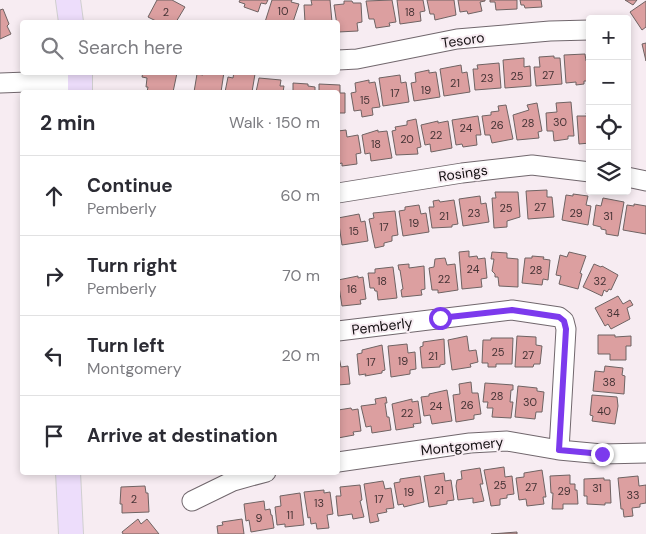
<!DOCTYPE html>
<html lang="en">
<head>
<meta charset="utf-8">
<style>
  :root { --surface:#fff; --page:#f2f2f3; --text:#2b2b33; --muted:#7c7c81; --line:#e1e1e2 }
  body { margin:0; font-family:"DM Sans",sans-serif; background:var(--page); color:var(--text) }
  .controls { position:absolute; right:15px; top:15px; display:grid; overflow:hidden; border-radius:5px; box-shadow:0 2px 8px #0003 }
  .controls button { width:45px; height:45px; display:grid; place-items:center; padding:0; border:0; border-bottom:1px solid var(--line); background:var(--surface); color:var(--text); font:25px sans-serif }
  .stop { position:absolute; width:15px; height:15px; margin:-11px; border:4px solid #7c3aed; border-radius:50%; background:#fff }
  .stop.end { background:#7c3aed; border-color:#fff; box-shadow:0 1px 5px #0008 }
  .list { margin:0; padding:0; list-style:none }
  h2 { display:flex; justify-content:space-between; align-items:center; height:65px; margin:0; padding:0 20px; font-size:21px }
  h2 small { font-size:16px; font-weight:400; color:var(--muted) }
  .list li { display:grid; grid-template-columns:32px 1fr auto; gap:15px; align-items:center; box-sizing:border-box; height:80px; padding:0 20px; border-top:1px solid var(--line) }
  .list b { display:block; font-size:19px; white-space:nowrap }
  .list p { margin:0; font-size:16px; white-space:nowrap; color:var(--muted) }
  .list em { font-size:16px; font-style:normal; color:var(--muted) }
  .icon { flex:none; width:28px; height:28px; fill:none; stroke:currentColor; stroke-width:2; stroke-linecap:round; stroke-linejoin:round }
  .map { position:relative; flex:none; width:646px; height:534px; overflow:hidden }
  .search { position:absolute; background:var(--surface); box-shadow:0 2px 8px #0003; left:20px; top:20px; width:320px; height:55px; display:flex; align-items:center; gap:12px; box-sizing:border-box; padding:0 18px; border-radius:5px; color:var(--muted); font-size:19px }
  .panel { position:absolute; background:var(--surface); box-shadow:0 2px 8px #0003; left:20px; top:90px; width:320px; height:385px; border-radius:5px }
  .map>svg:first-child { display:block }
  .building { fill:#dc9fa0; stroke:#6f6363 }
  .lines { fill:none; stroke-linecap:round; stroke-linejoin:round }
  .minor-casing { stroke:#71676d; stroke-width:21 }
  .major-casing { stroke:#d0cfcf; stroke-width:26 }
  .minor { stroke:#fff; stroke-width:19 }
  .major { stroke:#edddfb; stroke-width:24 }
  .route { stroke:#7c3aed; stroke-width:6 }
  .labels { text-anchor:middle; stroke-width:4; stroke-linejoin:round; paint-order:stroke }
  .number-label { font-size:11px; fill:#453335 }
  .street-label { font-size:14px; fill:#130f11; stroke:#f7ecf2 }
</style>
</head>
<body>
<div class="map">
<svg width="646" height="534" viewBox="0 0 646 534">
  <rect width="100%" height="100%" fill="#f7ecf2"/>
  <path class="building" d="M 157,0 L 172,0 L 185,7 L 176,22 L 158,22 L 148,17 Z
    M 240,0 L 268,0 L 266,4 L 261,3 L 258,12 L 244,7 L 245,4 L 239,2 Z
    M 272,0 L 292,0 L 291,2 L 299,4 L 293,22 L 287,21 L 287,22 L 265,22 Z
    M 311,0 L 330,0 L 332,22 L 305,22 L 304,5 L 312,5 Z
    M 392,0 L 396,22 L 389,23 L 390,26 L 376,28 L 374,19 L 369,19 L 366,1 Z
    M 397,0 L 423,0 L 425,11 L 420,12 L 421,21 L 400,24 Z
    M 427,0 L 454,0 L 456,15 L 435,20 L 434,14 L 430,14 Z
    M 458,0 L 485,0 L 485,1 L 480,2 L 482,11 L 468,14 L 467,11 L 460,12 Z
    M 490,0 L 517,0 L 517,9 L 496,10 L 495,2 L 490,2 Z
    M 520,0 L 541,0 L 542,7 L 525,8 L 524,5 L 521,5 Z
    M 625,0 L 637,0 L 633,5 Z
    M 344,1 L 352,1 L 353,3 L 361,3 L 362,22 L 357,23 L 358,31 L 338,32 L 334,5 L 344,4 Z
    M 646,1 L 646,27 L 642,30 L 630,12 Z
    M 3,9 L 9,24 L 7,26 L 11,34 L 0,39 L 0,10 Z
    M 646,43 L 646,61 L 642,44 Z
    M 585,54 L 586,61 L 590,61 L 590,81 L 584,81 L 584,84 L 576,85 L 576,82 L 566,83 L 564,55 Z
    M 554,56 L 554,58 L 560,58 L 562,84 L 536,86 L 534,67 L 540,67 L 539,57 Z
    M 524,58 L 524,67 L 530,66 L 531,86 L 505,88 L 503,60 Z
    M 499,63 L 501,88 L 475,90 L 473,69 L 478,69 L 477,65 Z
    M 461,65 L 462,73 L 467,72 L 470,92 L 444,96 L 440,69 Z
    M 429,70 L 429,73 L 436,72 L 440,97 L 414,101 L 411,83 L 416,82 L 415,73 Z
    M 143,72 L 177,73 L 173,92 L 147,92 L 148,87 L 146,87 L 147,78 L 142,77 Z
    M 203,72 L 224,72 L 221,92 L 194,92 L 197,74 L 203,75 Z
    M 234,72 L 255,74 L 252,92 L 225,92 L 228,77 L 233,78 Z
    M 400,75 L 401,83 L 406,82 L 409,102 L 383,106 L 379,78 Z
    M 259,78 L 281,80 L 280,86 L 284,86 L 283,92 L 256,92 Z
    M 369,80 L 369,83 L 375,82 L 380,107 L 372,108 L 373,115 L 362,117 L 361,110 L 354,111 L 351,93 L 356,92 L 355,83 Z
    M 293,83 L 308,84 L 308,86 L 315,87 L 315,92 L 293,92 Z
    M 319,84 L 340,85 L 340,93 L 345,93 L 345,113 L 338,113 L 338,92 L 319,92 Z
    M 571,102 L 574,136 L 568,136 L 568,139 L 554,141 L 553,131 L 547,131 L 546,113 L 557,112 L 556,103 Z
    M 537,103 L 542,131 L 538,132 L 539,138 L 517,140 L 513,115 L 529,110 L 527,105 Z
    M 506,105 L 513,139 L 492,143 L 490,135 L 485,135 L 482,116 L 491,115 L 491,112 L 499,111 L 498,106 Z
    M 586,113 L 590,113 L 590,143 L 579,144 L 577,116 L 587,116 Z
    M 478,116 L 481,135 L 476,135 L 477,145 L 463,147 L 462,144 L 456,145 L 452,120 Z
    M 416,119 L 421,147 L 417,148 L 418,154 L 396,155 L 392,131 L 396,130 L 395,127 L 407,125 L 407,121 Z
    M 438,121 L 438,123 L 448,121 L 452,148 L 431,152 L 430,144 L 425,145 L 421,125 Z
    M 346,130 L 347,137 L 358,135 L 361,153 L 356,154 L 357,164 L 342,166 L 342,163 L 338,164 L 338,131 Z
    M 378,130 L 378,132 L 387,131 L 392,158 L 371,161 L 370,153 L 365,154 L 362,135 Z
    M 547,190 L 547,197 L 552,197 L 554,217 L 528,219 L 526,191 Z
    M 495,192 L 518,192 L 520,217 L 507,221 L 507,227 L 494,228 L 492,198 L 496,198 Z
    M 573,194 L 588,196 L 586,205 L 591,206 L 588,225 L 562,220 L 566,195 L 573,196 Z
    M 480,196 L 481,204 L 486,203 L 489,222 L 463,226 L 459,199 Z
    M 603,198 L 624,202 L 618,236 L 606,234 L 606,230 L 601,229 L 601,227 L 593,225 L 596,205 L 601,206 Z
    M 439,200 L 440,202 L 454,200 L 458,224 L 452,225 L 452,227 L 432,228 L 429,207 L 434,207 L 433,201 Z
    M 634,204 L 646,206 L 646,234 L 623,230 L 627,205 L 634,206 Z
    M 419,205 L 421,214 L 426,213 L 429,232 L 403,236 L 399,211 L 405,210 L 405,207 Z
    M 395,211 L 398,235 L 392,236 L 392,241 L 384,243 L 384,246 L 375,248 L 369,219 L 374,218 L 373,213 Z
    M 359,214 L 361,222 L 365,221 L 368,241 L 342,245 L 338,218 Z
    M 469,251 L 469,257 L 477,256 L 478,259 L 485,258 L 487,278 L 481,279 L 482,287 L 462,289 L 459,252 Z
    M 492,252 L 507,253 L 507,258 L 518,259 L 518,287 L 499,286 L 498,277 L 495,277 L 495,274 L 492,271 L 494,259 L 491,259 Z
    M 569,252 L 586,256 L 580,273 L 582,274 L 578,289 L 559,284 L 561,276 L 556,275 L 560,255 L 567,257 Z
    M 532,256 L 544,257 L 543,259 L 550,260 L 548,280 L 543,279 L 542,285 L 522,283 L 525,258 L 532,258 Z
    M 445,258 L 447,265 L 455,264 L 458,290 L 438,293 L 438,290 L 432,290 L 429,268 L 434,267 L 435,259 Z
    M 409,264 L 409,268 L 424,266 L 425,289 L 421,290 L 422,295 L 402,297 L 401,290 L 403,289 L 400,270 L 399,270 L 398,265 Z
    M 594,264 L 601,267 L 602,266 L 618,275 L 611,290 L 609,289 L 607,292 L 604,290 L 602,296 L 583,287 Z
    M 393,267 L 397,298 L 378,300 L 377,291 L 375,291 L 374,288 L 370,288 L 368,273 L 375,273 L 375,269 Z
    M 358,276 L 358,278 L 363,277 L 366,299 L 360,300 L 361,304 L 342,306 L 338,280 Z
    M 618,296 L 623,304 L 630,300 L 633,305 L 627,308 L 630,319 L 611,329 L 608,324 L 605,326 L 595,308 Z
    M 598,335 L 615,335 L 615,337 L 631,336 L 631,346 L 626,346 L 626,360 L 610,360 L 610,354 L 598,354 Z
    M 467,336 L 469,351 L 476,350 L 478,362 L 470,364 L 471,367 L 452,370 L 448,340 Z
    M 517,336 L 536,337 L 536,345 L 542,346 L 540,364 L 534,364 L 533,367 L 515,367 Z
    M 491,338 L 513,338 L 512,364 L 496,364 L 496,367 L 488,367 L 488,363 L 482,363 L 483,340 L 491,340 Z
    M 444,339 L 445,364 L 440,365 L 440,367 L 422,368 L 420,347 L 423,346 L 423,342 Z
    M 407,344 L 408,353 L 415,352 L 416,369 L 410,370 L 410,374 L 391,377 L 388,346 Z
    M 382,345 L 385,370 L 382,371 L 382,373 L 365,376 L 366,374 L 359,375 L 357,354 L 362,353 L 362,350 Z
    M 338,357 L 339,357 L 341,367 L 348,366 L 350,384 L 338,385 Z
    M 605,366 L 623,368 L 622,375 L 625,376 L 624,394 L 593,391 L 595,371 L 604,372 Z
    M 471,382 L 472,393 L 478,393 L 481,414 L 474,415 L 474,419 L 456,422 L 453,395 L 460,394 L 459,384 Z
    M 485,383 L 513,385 L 513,390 L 511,390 L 510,402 L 513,402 L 511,418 L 492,417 L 493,408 L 487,408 L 488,402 L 483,402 Z
    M 518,386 L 537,388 L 537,391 L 544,392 L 542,412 L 536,412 L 535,419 L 515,417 Z
    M 447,390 L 452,421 L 432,424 L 430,415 L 424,416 L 421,397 L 429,396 L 429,394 Z
    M 592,395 L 617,397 L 618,406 L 615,424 L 592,421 L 593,416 L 590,415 Z
    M 386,397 L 387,403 L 385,403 L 387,417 L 389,417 L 391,430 L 372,433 L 371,426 L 366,427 L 361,406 L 376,404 L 375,399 Z
    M 412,399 L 412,402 L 418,401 L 421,423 L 413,424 L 414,427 L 396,430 L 392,404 Z
    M 351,408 L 352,410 L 358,409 L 361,431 L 353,432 L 354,435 L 338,438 L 338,410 Z
    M 504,467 L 505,477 L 512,476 L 514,494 L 507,495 L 507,498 L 500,499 L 500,505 L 491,506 L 484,470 Z
    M 480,468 L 483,484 L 480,484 L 484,501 L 473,503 L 473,498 L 458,500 L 456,486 L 457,480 L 462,479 L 461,471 Z
    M 542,470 L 546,497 L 543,497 L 544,504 L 527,506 L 526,499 L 519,500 L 516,478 L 524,477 L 524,473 Z
    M 444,473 L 445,481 L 451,480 L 454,500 L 447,501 L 447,504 L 429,507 L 424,476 Z
    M 570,475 L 570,484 L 575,484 L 575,490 L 577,490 L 578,504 L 563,504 L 563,509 L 552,509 L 553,493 L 551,493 L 550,476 Z
    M 420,476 L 424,502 L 404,507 L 403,504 L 398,505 L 394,483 L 400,482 L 400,479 Z
    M 638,476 L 639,486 L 646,485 L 646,503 L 640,504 L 640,507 L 632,508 L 633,516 L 624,517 L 623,509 L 621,509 L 618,478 Z
    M 604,478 L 604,480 L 610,480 L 611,503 L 605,503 L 605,505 L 587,504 L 587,496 L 584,496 L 584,479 Z
    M 383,481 L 385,489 L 391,488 L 394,508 L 386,509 L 387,512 L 377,514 L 379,521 L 370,523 L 364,484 Z
    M 360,485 L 362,500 L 360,501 L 364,517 L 353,519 L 352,514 L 338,516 L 336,496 L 341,496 L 340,487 Z
    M 145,486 L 146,493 L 148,493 L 149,512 L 122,513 L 122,504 L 120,504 L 121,487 Z
    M 324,490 L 324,493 L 330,492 L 333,514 L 327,515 L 329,528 L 317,529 L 316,523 L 311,524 L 310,517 L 308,518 L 304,492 Z
    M 300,493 L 304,525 L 285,527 L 285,524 L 277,525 L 275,507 L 281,506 L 280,496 Z
    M 264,501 L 265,510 L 270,509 L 271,515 L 272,515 L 274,528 L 251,532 L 249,520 L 246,521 L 244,504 Z
    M 138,519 L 141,524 L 147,519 L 159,534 L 123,534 L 122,532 Z
    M 242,519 L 244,534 L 218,534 L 217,526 L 223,525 L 222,522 Z
    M 517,532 L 517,534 L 491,534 Z"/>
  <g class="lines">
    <g class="minor-casing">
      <path id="minor" d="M 338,60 L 357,59 L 457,39 L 550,31 L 590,30
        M 0,83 L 81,80
        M 627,177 L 646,181
        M 338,193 L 462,173 L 532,165 L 590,172
        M 338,331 L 512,310 L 559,317 L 564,321 L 566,329 L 559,450
        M 338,462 L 470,443 L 507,441 L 559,450 L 602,454 L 646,453
        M 192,501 L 233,481 L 266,472"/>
    </g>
    <g class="major-casing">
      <path id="major" d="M 68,0 L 71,22
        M 80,72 L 80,92
        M 68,472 L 71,534"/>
    </g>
    <use href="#minor" class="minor"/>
    <use href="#major" class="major"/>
  </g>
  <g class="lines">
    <path class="route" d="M 440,318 L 512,310 L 559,317 L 564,321 L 566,329 L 559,450 L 602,454"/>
  </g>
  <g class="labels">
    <g class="number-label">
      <text x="283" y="15">10</text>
      <text x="166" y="16">2</text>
      <text x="410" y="16">18</text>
      <text x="548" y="79">27</text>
      <text x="517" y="80">25</text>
      <text x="487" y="82">23</text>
      <text x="455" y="87">21</text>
      <text x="426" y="94">19</text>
      <text x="395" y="97">17</text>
      <text x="365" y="104">15</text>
      <text x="560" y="126">30</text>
      <text x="528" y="127">28</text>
      <text x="497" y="129">26</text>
      <text x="466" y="132">24</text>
      <text x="436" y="139">22</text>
      <text x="407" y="143">20</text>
      <text x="376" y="148">18</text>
      <text x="540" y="211">27</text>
      <text x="506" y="212">25</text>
      <text x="474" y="217">23</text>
      <text x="576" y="217">29</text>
      <text x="444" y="220">21</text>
      <text x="608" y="220">31</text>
      <text x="414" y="227">19</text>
      <text x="384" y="231">17</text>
      <text x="354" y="235">15</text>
      <text x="473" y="273">24</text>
      <text x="536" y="274">28</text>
      <text x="444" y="283">22</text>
      <text x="382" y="285">18</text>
      <text x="600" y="285">32</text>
      <text x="352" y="293">16</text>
      <text x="613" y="317">34</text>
      <text x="498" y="356">25</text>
      <text x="528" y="359">27</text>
      <text x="433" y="360">21</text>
      <text x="403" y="365">19</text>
      <text x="371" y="366">17</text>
      <text x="609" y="386">38</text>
      <text x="497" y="400">28</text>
      <text x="530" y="406">30</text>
      <text x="467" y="409">26</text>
      <text x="436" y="410">24</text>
      <text x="604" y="415">40</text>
      <text x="407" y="417">22</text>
      <text x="500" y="489">25</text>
      <text x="531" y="491">27</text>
      <text x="597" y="492">31</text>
      <text x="439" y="494">21</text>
      <text x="564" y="495">29</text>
      <text x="409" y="496">19</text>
      <text x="633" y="499">33</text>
      <text x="134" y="503">2</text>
      <text x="379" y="503">17</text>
      <text x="319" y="507">13</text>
      <text x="290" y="519">11</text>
      <text x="259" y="522">9</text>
    </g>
    <g class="street-label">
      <text transform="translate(463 40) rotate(-8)" y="5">Tesoro</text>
      <text transform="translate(463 173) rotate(-8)" y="5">Rosings</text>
      <text transform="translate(382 326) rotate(-7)" y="5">Pemberly</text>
      <text transform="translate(462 446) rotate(-6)" y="5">Montgomery</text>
    </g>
  </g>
</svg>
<div class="controls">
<button>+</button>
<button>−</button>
<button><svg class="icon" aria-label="locate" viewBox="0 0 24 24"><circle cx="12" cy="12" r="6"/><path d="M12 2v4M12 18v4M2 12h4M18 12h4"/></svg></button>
<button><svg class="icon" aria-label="layers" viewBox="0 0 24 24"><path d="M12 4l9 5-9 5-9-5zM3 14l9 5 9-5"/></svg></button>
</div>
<div class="stop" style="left:440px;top:318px"></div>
<div class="stop end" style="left:602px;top:454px"></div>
<div class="search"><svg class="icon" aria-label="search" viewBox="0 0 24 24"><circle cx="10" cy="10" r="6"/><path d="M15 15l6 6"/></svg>Search here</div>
<section class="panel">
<h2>2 min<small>Walk · 150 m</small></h2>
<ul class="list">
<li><svg class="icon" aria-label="ahead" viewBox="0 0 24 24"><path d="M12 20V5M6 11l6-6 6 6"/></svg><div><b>Continue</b><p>Pemberly</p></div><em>60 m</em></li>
<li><svg class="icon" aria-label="right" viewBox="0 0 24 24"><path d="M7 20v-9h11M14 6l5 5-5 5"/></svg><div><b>Turn right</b><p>Pemberly</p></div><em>70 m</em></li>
<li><svg class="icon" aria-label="left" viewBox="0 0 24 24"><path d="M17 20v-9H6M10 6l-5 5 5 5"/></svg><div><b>Turn left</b><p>Montgomery</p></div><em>20 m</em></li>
<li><svg class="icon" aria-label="arrive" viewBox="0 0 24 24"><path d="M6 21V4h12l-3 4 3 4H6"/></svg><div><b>Arrive at destination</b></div></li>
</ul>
</section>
</div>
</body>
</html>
